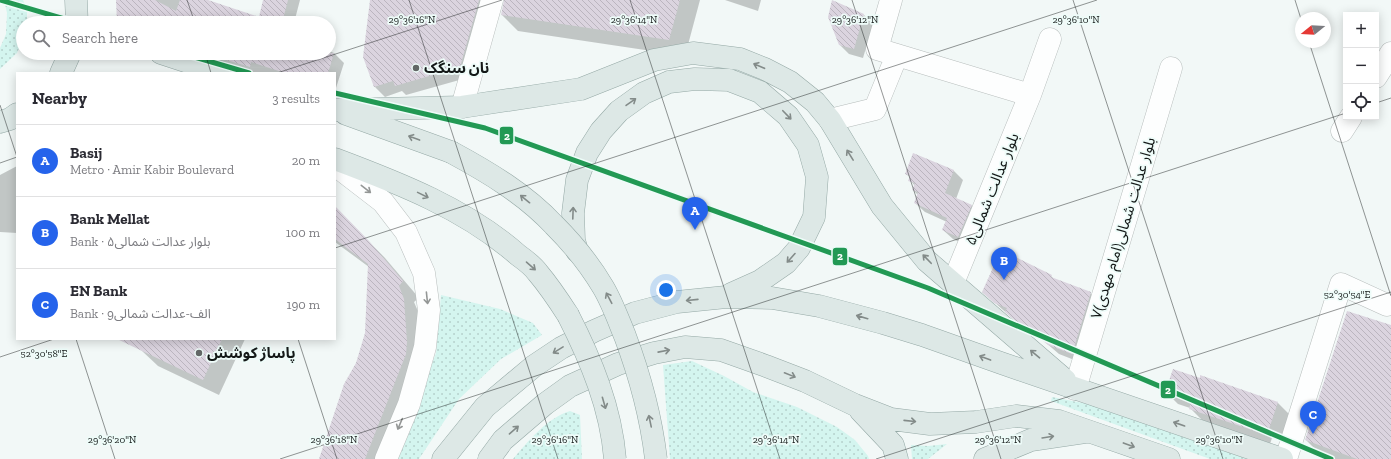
<!DOCTYPE html>
<html lang="en">
<head>
<meta charset="utf-8">
<style>
  :root { --surface:#fff; --page:#f2f2f3; --text:#2b2b33; --muted:#7c7c81; --line:#e1e1e2; --accent:#2563eb }
  body { margin:0; font-family:"Zilla Slab","Noto Sans Arabic",serif; background:var(--page); color:var(--text) }
  .controls { position:absolute; right:12px; top:12px; display:grid; overflow:hidden; border-radius:0px; box-shadow:0 2px 10px #0003 }
  .controls button { width:36px; height:36px; display:grid; place-items:center; padding:0; border:0; border-bottom:1px solid var(--line); background:var(--surface); color:var(--text); font:20px sans-serif }
  .compass { position:absolute; left:1295px; top:12px; width:36px; height:36px; border-radius:50%; background:var(--surface); box-shadow:0 2px 10px #0003; rotate:252deg }
  .you { position:absolute; left:666px; top:290px; width:14px; height:14px; margin:-10px; border:3px solid #fff; border-radius:50%; background:#1a73e8; box-shadow:0 0 0 6px #1a73e833 }
  .badge { display:grid; place-items:center; width:26px; height:26px; border-radius:50%; background:var(--accent); color:#fff; font-size:13px; font-weight:700 }
  .pin { position:absolute; translate:-50% -33px; filter:drop-shadow(0 1px 2px #0008) }
  .pin::after { content:''; position:absolute; top:21px; width:14px; height:12px; background:inherit; clip-path:polygon(0 0,100% 0,50% 100%) }
  .list { margin:0; padding:0; list-style:none }
  h2 { display:flex; justify-content:space-between; align-items:center; height:52px; margin:0; padding:0 16px; font-size:17px }
  h2 small { font-size:13px; font-weight:400; color:var(--muted) }
  .list li { display:grid; grid-template-columns:26px 1fr auto; gap:12px; align-items:center; box-sizing:border-box; height:72px; padding:0 16px; border-top:1px solid var(--line) }
  .list b { display:block; font-size:15px; white-space:nowrap }
  .list p { margin:0; font-size:13px; white-space:nowrap; color:var(--muted) }
  .list em { font-size:13px; font-style:normal; color:var(--muted) }
  .icon { flex:none; width:22px; height:22px; fill:none; stroke:currentColor; stroke-width:2; stroke-linecap:round; stroke-linejoin:round }
  .map { position:relative; flex:none; width:1391px; height:459px; overflow:hidden }
  .search { position:absolute; background:var(--surface); box-shadow:0 2px 10px #0003; left:16px; top:16px; width:320px; height:44px; display:flex; align-items:center; gap:10px; box-sizing:border-box; padding:0 14px; border-radius:22px; color:var(--muted); font-size:15px }
  .panel { position:absolute; background:var(--surface); box-shadow:0 2px 10px #0003; left:16px; top:72px; width:320px; height:268px; border-radius:0px }
  .map>svg:first-child { display:block }
  .grass { fill:url(#grass-dots) }
  .shadow { fill:#0003 }
  .building { fill:url(#building-back-hatch) }
  .lines { fill:none; stroke-linecap:round; stroke-linejoin:round }
  .street-casing { stroke:#b7bdbc; stroke-width:23 }
  .secondary-casing { stroke:#b7bdbc; stroke-width:23 }
  .primary-casing { stroke:#94a8a5; stroke-width:23 }
  .street { stroke:#fdfefe; stroke-width:22 }
  .secondary { stroke:#fdfefe; stroke-width:22 }
  .primary { stroke:#dde8e6; stroke-width:22 }
  .primary-bridge-casing { stroke:#94a8a5; stroke-width:23; stroke-linecap:butt }
  .primary-bridge { stroke:#dde8e6; stroke-width:22 }
  .metro-1-casing { stroke:#eefcf9; stroke-width:8 }
  .metro-1 { stroke:#229954; stroke-width:5 }
  .oneway { stroke:#838b89 }
  .oneway2 { stroke:#949796 }
  .ticks { fill:none; stroke:#141918; stroke-width:1; stroke-opacity:0.45 }
  .poi-dot { fill:#626766; stroke:#eefcf9; stroke-width:1.5 }
  .labels { text-anchor:middle; stroke-width:3.5; stroke-linejoin:round; paint-order:stroke }
  .poi-label { font-size:15px; font-weight:bold; fill:#141918; stroke:#eefcf9; text-anchor:start }
  .street-label { font-size:15px; fill:#141918; stroke:#eefcf9 }
  .ticks-label { font-size:10px; text-anchor:middle; fill:#141918; stroke:#eefcf9; stroke-width:3.5; stroke-linejoin:round; paint-order:stroke }
  .line-badge { stroke:#eefcf9; stroke-width:1.5 }
  .badge-label { font-size:11px; text-anchor:middle; font-weight:bold; fill:#fff }
</style>
</head>
<body>
<div class="map">
<svg width="1391" height="459" viewBox="0 0 1391 459">
  <defs>
    <pattern id="grass-dots" width="8" height="8" patternUnits="userSpaceOnUse"><rect width="8" height="8" fill="#d4f5ef"/><path d="M2 2h.1M6 6h.1" fill="none" stroke="#b5d1cc" stroke-width="1.8" stroke-linecap="round"/></pattern>
    <pattern id="building-back-hatch" width="6" height="6" patternUnits="userSpaceOnUse"><rect width="6" height="6" fill="#dbd4df"/><path d="M-1 5l2 2M0 0l6 6M5-1l2 2" fill="none" stroke="#bbb5bf"/></pattern>
  </defs>
  <rect width="100%" height="100%" fill="#f2f8f7"/>
  <path class="grass" d="M 4,0 L 23,0 L 27,10 L 27,23 L 23,23 L 23,39 L 17,53 L 0,69 L 0,48 L 6,34 L 7,13 Z
    M 441,295 L 500,309 L 533,323 L 542,335 L 501,359 L 459,399 L 419,459 L 396,459 L 436,353 Z
    M 692,361 L 724,376 L 753,392 L 797,407 L 837,427 L 855,440 L 868,456 L 869,459 L 670,459 L 663,365 Z
    M 1052,397 L 1093,405 L 1247,459 L 1210,459 L 1051,401 Z
    M 570,411 L 580,415 L 582,459 L 513,459 C 528,441 547,418 570,411 Z
    M 947,444 L 928,459 L 912,459 L 911,445 L 928,446 Z"/>
  <path class="shadow" d="M 118,0 L 206,0 L 260,18 L 264,0 L 300,0 L 294,23 L 118,23 Z
    M 371,0 L 487,0 L 470,77 L 406,95 L 402,91 L 385,97 L 375,87 L 364,57 Z
    M 506,0 L 700,0 L 685,56 L 518,31 L 502,15 Z
    M 725,0 L 761,0 L 758,11 Z
    M 864,15 L 873,24 L 863,58 L 849,54 L 840,45 Z
    M 329,51 L 334,53 L 344,63 L 335,91 L 335,73 L 266,73 L 261,72 L 261,73 L 247,73 L 185,53 L 329,53 Z
    M 17,166 L 17,233 L 0,232 L 0,175 Z
    M 953,170 L 963,180 L 956,199 L 971,205 L 981,215 L 968,246 L 953,239 L 943,230 L 947,222 L 925,212 L 915,203 L 918,195 L 913,190 L 915,186 L 910,180 L 911,178 L 906,174 Z
    M 335,207 L 385,258 L 419,298 L 414,302 L 420,316 L 423,359 L 388,459 L 320,459 L 357,363 L 366,333 L 369,267 L 335,242 Z
    M 1051,276 L 1055,280 L 1090,293 L 1100,302 L 1082,363 L 1059,354 L 1038,336 L 1028,332 L 993,301 Z
    M 1391,326 L 1391,459 L 1331,459 L 1322,456 L 1306,440 Z
    M 146,339 L 245,339 L 219,395 L 158,366 L 141,350 Z
    M 1201,376 L 1278,403 L 1290,415 L 1282,441 L 1272,438 L 1270,444 L 1203,421 L 1190,408 L 1178,404 L 1166,392 L 1200,380 Z"/>
  <path class="building" d="M 116,0 L 155,0 L 176,11 L 180,0 L 208,0 L 259,17 L 263,0 L 288,0 L 282,23 L 117,23 Z
    M 370,0 L 479,0 L 460,67 L 395,86 L 393,81 L 374,87 L 363,57 Z
    M 504,0 L 680,0 L 669,40 L 501,15 Z
    M 832,0 L 864,14 L 854,49 L 839,45 L 828,17 Z
    M 203,53 L 334,53 L 328,73 L 285,73 L 251,62 L 250,67 Z
    M 913,153 L 954,170 L 945,193 L 972,205 L 958,237 L 942,230 L 947,218 L 914,203 L 918,192 L 912,190 L 915,183 L 908,181 L 910,176 L 905,174 Z
    M 335,206 L 369,241 L 403,281 L 399,286 L 404,299 L 407,342 L 406,354 L 365,459 L 319,459 L 344,384 L 356,363 L 365,333 L 368,264 L 335,239 Z
    M 1001,250 L 1052,275 L 1051,277 L 1091,292 L 1072,354 L 1048,345 L 1027,327 L 1017,322 L 1005,312 L 1007,308 L 994,303 L 982,292 Z
    M 1347,311 L 1391,325 L 1391,459 L 1357,459 L 1305,440 Z
    M 117,339 L 222,339 L 203,380 Z
    M 1173,369 L 1200,378 L 1200,375 L 1278,402 L 1269,429 L 1260,426 L 1258,432 L 1189,409 L 1191,402 L 1165,392 Z"/>
  <g class="lines">
    <g class="street-casing">
      <path id="street" d="M 891,0 L 877,49 L 1030,95
        M 1376,77 L 1391,53
        M 462,107 L 492,0
        M 830,120 L 875,109 L 897,55
        M 1342,131 L 1351,117
        M 953,283 L 1030,95 L 1050,39
        M 1075,389 L 1171,68
        M 1286,459 L 1341,284 L 1387,305"/>
    </g>
    <g class="secondary-casing">
      <path id="secondary" d="M 335,165 L 383,202 L 406,232 L 424,273 L 429,310 L 425,347 L 409,404 L 386,459"/>
    </g>
    <g class="primary-casing">
      <path id="primary" d="M 76,0 L 77,23
        M 161,53 L 222,73
        M 61,73 L 70,53
        M 335,110 L 462,107 L 581,89 L 654,60 L 693,53 L 740,59 L 765,69 L 790,82 L 815,102 L 830,120 L 882,206 L 927,261 L 1065,380
        M 346,114 L 451,152
        M 0,122 L 10,119 L 17,114
        M 335,159 C 399,183 466,209 518,255 C 525,260 533,266 538,273 C 549,286 559,301 568,315
        M 577,251 L 574,240 L 573,213 L 577,180 L 587,153 L 601,131 L 619,111 L 644,93 L 669,82 L 695,79 L 729,80 L 760,92 L 788,116 L 808,145 L 817,177 L 814,217 L 799,248 L 786,263 L 760,281 L 731,294
        M 860,410 L 893,445 L 897,459
        M 443,459 L 485,407 L 534,366 L 561,348 L 594,331 L 635,313 L 677,302 L 726,297 L 772,298 L 819,306 L 883,323 L 922,335 L 1001,363 L 1282,459
        M 489,459 L 503,440 L 545,404 L 570,386 L 618,364 L 654,353 L 685,347 L 721,350 L 766,366 L 805,381 L 855,405 L 891,419 L 930,424 L 976,422 L 1016,416 L 1059,421 L 1169,459
        M 985,459 L 1031,440 L 1085,432"/>
    </g>
    <use href="#street" class="street"/>
    <use href="#secondary" class="secondary"/>
    <use href="#primary" class="primary"/>
    <g class="primary-bridge-casing">
      <path id="primary-bridge" d="M 451,152 C 488,172 525,194 554,225 C 572,243 590,265 603,287 C 612,302 618,319 625,336 C 640,376 651,417 656,459
        M 568,315 C 591,360 611,408 615,459"/>
    </g>
    <use href="#primary-bridge" class="primary-bridge"/>
    <g class="metro-1-casing">
      <path id="metro-1" d="M 0,0 L 78,23
        M 181,53 L 249,73
        M 335,93 L 485,128 L 928,288 L 1331,459"/>
    </g>
    <use href="#metro-1" class="metro-1"/>
  </g>
  <defs><path id="oneway-shaft" d="M-6 0H5M1.5-3L5.5 0L1.5 3" fill="none" stroke-width="1.6" stroke-linecap="round" stroke-linejoin="round"/></defs>
  <g class="oneway">
    <use href="#oneway-shaft" transform="translate(759 66) rotate(-157)"/>
    <use href="#oneway-shaft" transform="translate(631 102) rotate(-35)"/>
    <use href="#oneway-shaft" transform="translate(787 115) rotate(46)"/>
    <use href="#oneway-shaft" transform="translate(414 138) rotate(-160)"/>
    <use href="#oneway-shaft" transform="translate(850 155) rotate(-122)"/>
    <use href="#oneway-shaft" transform="translate(423 195) rotate(26)"/>
    <use href="#oneway-shaft" transform="translate(525 199) rotate(-141)"/>
    <use href="#oneway-shaft" transform="translate(573 213) rotate(-88)"/>
    <use href="#oneway-shaft" transform="translate(791 258) rotate(132)"/>
    <use href="#oneway-shaft" transform="translate(927 259) rotate(-134)"/>
    <use href="#oneway-shaft" transform="translate(531 266) rotate(41)"/>
    <use href="#oneway-shaft" transform="translate(609 298) rotate(-118)"/>
    <use href="#oneway-shaft" transform="translate(692 300) rotate(174)"/>
    <use href="#oneway-shaft" transform="translate(862 317) rotate(-164)"/>
    <use href="#oneway-shaft" transform="translate(558 350) rotate(148)"/>
    <use href="#oneway-shaft" transform="translate(664 351) rotate(-11)"/>
    <use href="#oneway-shaft" transform="translate(1035 354) rotate(-140)"/>
    <use href="#oneway-shaft" transform="translate(985 358) rotate(-160)"/>
    <use href="#oneway-shaft" transform="translate(790 375) rotate(22)"/>
    <use href="#oneway-shaft" transform="translate(604 403) rotate(74)"/>
    <use href="#oneway-shaft" transform="translate(650 421) rotate(-102)"/>
    <use href="#oneway-shaft" transform="translate(910 421) rotate(6)"/>
    <use href="#oneway-shaft" transform="translate(1179 424) rotate(-161)"/>
    <use href="#oneway-shaft" transform="translate(514 430) rotate(-41)"/>
    <use href="#oneway-shaft" transform="translate(1048 437) rotate(-9)"/>
    <use href="#oneway-shaft" transform="translate(1129 445) rotate(20)"/>
  </g>
  <g class="oneway2">
    <use href="#oneway-shaft" transform="translate(366 189) rotate(38)"/>
    <use href="#oneway-shaft" transform="translate(427 298) rotate(84)"/>
    <use href="#oneway-shaft" transform="translate(400 424) rotate(113)"/>
  </g>
  <path class="ticks" d="M 187,0 L 195,23M 409,0 L 558,459M 630,0 L 780,459M 852,0 L 1001,459M 1073,0 L 1223,459M 1295,0 L 1301,19M 1309,42 L 1391,296M 205,53 L 211,73M 277,73 L 502,0M 1376,103 L 1391,98M 0,105 L 17,157M 0,163 L 17,157M 335,248 L 1097,0M 76,339 L 115,459M 298,339 L 337,459M 0,357 L 54,339M 280,459 L 1346,113M 876,459 L 1391,292"/>
  <g class="poi-dot">
    <circle cx="416" cy="68" r="4"/>
    <circle cx="199" cy="353" r="4"/>
  </g>
  <g class="labels">
    <g class="poi-label">
      <text x="424" y="73">نان سنگک</text>
      <text x="207" y="358">پاساژ کوشش</text>
    </g>
    <g class="street-label">
      <text transform="translate(992 189) rotate(-68)" y="5">بلوار عدالت شمالی۵</text>
      <text transform="translate(1123 228) rotate(-73)" y="5">۷بلوار عدالت شمالی(امام مهدی)</text>
    </g>
  </g>
  <g class="ticks-label">
    <text x="412" y="23">29°36'16"N</text>
    <text x="634" y="23">29°36'14"N</text>
    <text x="855" y="23">29°36'12"N</text>
    <text x="1076" y="23">29°36'10"N</text>
    <text x="1347" y="298">52°30'54"E</text>
    <text x="44" y="357">52°30'58"E</text>
    <text x="112" y="443">29°36'20"N</text>
    <text x="334" y="443">29°36'18"N</text>
    <text x="555" y="443">29°36'16"N</text>
    <text x="776" y="443">29°36'14"N</text>
    <text x="998" y="443">29°36'12"N</text>
    <text x="1219" y="443">29°36'10"N</text>
  </g>
  <g class="line-badge">
    <rect x="499" y="126" width="15" height="19" rx="4" fill="#229954"/>
    <rect x="832" y="247" width="16" height="19" rx="4" fill="#229954"/>
    <rect x="1160" y="380" width="16" height="19" rx="4" fill="#229954"/>
  </g>
  <g class="badge-label">
    <text x="507" y="140">2</text>
    <text x="840" y="260">2</text>
    <text x="1168" y="394">2</text>
  </g>
</svg>
<div class="controls">
<button>+</button>
<button>−</button>
<button><svg class="icon" aria-label="locate" viewBox="0 0 24 24"><circle cx="12" cy="12" r="6"/><path d="M12 2v4M12 18v4M2 12h4M18 12h4"/></svg></button>
</div>
<svg class="compass" viewBox="-18 -18 36 36"><path d="M0-13l5 13h-10z" fill="#e53935"/><path d="M0 13l5-13h-10z" fill="#7c7c81"/></svg>
<div class="you"></div>
<div class="pin badge" style="left:695px;top:230px">A</div>
<div class="pin badge" style="left:1004px;top:280px">B</div>
<div class="pin badge" style="left:1313px;top:434px">C</div>
<div class="search"><svg class="icon" aria-label="search" viewBox="0 0 24 24"><circle cx="10" cy="10" r="6"/><path d="M15 15l6 6"/></svg>Search here</div>
<section class="panel">
<h2>Nearby<small>3 results</small></h2>
<ul class="list">
<li><span class="badge">A</span><div><b>Basij</b><p>Metro · Amir Kabir Boulevard</p></div><em>20 m</em></li>
<li><span class="badge">B</span><div><b>Bank Mellat</b><p>Bank · بلوار عدالت شمالی۵</p></div><em>100 m</em></li>
<li><span class="badge">C</span><div><b>EN Bank</b><p>Bank · 9الف-عدالت شمالی</p></div><em>190 m</em></li>
</ul>
</section>
</div>
</body>
</html>
